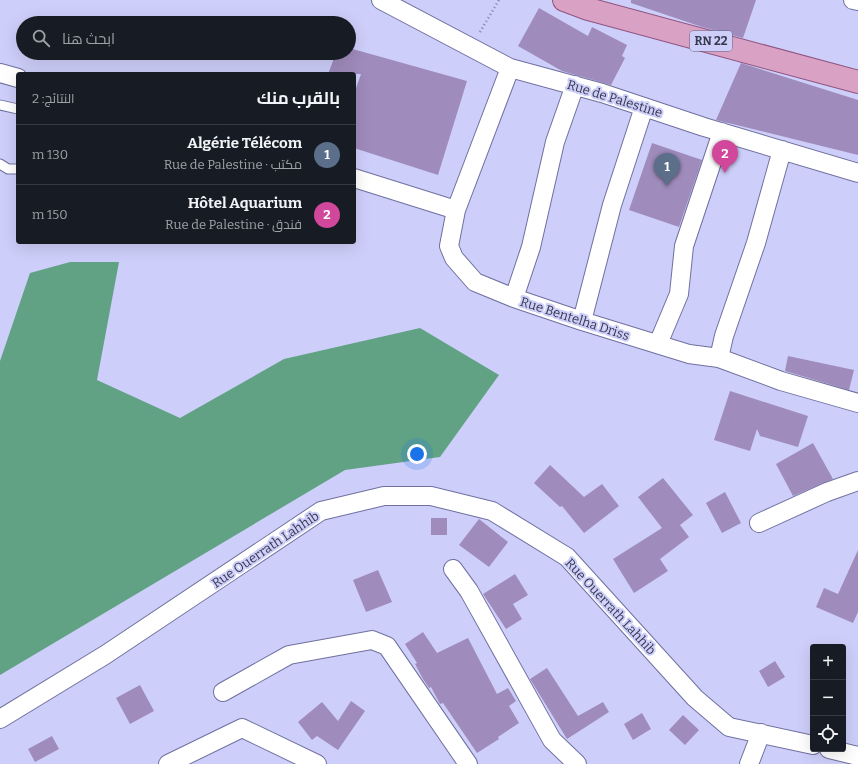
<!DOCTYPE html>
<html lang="ar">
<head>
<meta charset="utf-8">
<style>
  :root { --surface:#171b24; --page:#242831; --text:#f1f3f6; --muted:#9ea1a6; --line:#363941; --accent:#1a73e8 }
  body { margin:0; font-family:Bitter,Cairo,serif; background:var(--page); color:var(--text); direction:rtl }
  .controls { position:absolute; right:12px; bottom:12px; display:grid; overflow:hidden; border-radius:4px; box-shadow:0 4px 16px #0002 }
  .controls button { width:36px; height:36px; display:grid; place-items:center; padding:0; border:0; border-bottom:1px solid var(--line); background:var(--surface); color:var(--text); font:20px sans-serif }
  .you { position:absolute; left:417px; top:454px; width:14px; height:14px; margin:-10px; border:3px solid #fff; border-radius:50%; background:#1a73e8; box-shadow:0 0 0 6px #1a73e833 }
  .badge { display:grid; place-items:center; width:26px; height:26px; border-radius:50%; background:var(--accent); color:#fff; font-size:13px; font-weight:700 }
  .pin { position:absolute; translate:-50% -33px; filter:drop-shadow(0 1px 2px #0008) }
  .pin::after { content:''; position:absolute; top:21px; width:14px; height:12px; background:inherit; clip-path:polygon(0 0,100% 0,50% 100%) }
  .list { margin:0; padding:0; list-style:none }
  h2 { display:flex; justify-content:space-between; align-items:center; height:52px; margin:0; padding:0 16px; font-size:17px }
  h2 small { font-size:13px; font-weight:400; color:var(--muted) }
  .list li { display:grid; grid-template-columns:26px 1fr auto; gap:12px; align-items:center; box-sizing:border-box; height:60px; padding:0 16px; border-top:1px solid var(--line) }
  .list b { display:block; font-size:15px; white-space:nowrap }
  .list p { margin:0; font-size:13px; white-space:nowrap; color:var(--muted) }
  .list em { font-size:13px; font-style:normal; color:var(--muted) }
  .icon { flex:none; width:22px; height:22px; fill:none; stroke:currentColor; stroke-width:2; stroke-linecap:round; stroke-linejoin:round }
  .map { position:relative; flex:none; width:858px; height:764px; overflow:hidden; direction:ltr }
  .search { position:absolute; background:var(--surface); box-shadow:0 4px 16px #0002; left:16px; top:16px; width:340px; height:44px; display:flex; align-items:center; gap:10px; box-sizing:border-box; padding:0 14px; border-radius:22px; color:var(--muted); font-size:15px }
  .panel { position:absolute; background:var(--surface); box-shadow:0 4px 16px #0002; left:16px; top:72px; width:340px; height:172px; border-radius:4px; direction:rtl }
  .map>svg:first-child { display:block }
  .forest { fill:#61a285 }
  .building { fill:#9f8bbc }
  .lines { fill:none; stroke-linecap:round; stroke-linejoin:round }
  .service-casing { stroke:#7070a0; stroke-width:11 }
  .minor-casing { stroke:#7070a0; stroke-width:20 }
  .primary-casing { stroke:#8f5480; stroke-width:24 }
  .path { stroke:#7e7f9f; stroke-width:2.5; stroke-dasharray:1 3; stroke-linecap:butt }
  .service { stroke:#fff; stroke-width:9 }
  .minor { stroke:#fff; stroke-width:18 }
  .primary { stroke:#d9a1c4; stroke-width:22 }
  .labels { text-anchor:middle; stroke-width:4; stroke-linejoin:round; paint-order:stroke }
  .shield { fill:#cdcffa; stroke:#646581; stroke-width:1 }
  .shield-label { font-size:12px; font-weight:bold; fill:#37384d }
  .street-label { font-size:13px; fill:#37384d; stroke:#cdcffa }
</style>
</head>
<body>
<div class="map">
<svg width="858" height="764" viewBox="0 0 858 764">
  <rect width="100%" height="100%" fill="#cdcffa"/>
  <path class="forest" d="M 70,262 L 119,262 L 97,380 L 180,418 L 284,359 L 420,328 L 499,375 L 440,457 L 345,470 L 0,675 L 0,361 L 30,273 Z"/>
  <path class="building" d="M 631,0 L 756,0 L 743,38 L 702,27 L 631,3 Z
    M 539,8 L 588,36 L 592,27 L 627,45 L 622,56 L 625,58 L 611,85 L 562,71 L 518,46 Z
    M 349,48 L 467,81 L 438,175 L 354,148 L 354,94 L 361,74 L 328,74 L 336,53 L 349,53 Z
    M 741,63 L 858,100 L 858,155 L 716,120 Z
    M 652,143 L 702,160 L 679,227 L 629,210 Z
    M 788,356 L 854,370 L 849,390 L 785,371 Z
    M 730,391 L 808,416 L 798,447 L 760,436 L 757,429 L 750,451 L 714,440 Z
    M 813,443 L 833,479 L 793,496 L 776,464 Z
    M 550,465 L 584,497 L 602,484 L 619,506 L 584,533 L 562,506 L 560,507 L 534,483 Z
    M 663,478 L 693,515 L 680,525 L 689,537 L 660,559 L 668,571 L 634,593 L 613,559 L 662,528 L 638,497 Z
    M 725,492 L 741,523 L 722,533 L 706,503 Z
    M 431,518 L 447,518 L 447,535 L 431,535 Z
    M 479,519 L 508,542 L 489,567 L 459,545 Z
    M 858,550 L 858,612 L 853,623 L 816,607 L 824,588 L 838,594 Z
    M 378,570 L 392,602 L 366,612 L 353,580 Z
    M 515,574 L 528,595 L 513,604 L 522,619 L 506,629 L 483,594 Z
    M 423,632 L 437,653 L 468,638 L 497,694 L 508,688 L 516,701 L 509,706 L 519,723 L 498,737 L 499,739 L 477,753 L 443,703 L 440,704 L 431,687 L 429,688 L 423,679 L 415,664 L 417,663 L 405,644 Z
    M 775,661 L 785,677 L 768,687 L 759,671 Z
    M 547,668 L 578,716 L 603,702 L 609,712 L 567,739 L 530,679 Z
    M 140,685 L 154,711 L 130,724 L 116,698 Z
    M 351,701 L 365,711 L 338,750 L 317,736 L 312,740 L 298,722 L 322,702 L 338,721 Z
    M 642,713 L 651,729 L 633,740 L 624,724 Z
    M 683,715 L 699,730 L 685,745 L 669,730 Z
    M 52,736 L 59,749 L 35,762 L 28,749 Z"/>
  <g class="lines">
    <g class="service-casing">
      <path id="service" d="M 0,105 L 18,109
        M 0,164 L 8,169 L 18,169"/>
    </g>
    <g class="minor-casing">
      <path id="minor" d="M 381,0 L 510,68 L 602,93 L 704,127 L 858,173
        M 853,0 L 858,1
        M 0,73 L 18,78
        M 354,178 L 456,210 L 449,246 L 454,258 L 475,282 L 514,298 L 582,321 L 689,354 L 719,358 L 781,381 L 858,403
        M 456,210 L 510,68
        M 514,298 L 531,247 L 555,142 L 575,85
        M 582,321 L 612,205 L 644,107
        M 658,344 L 679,294 L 684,246 L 722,132
        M 719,358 L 724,336 L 756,243 L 782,150
        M 759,523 L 827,492 L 858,481
        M 453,569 L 469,591 L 552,740 L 577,764
        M 223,692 L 289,655 L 372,640 L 387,646 L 468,764
        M 0,719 L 105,655 L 321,511 L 384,496 L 431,496 L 492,511 L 567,557 L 695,698 L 729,727 L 813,745
        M 829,749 L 858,756
        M 168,764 L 242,728 L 317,764
        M 749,764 L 761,733"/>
    </g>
    <g class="primary-casing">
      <path id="primary" d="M 564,0 L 588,9 L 858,82"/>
    </g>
    <path class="path" d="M 480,32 L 499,0"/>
    <use href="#service" class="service"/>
    <use href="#minor" class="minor"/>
    <use href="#primary" class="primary"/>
  </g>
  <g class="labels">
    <rect class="shield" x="690" y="31" width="42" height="20" rx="3"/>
    <g class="shield-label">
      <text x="711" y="45">RN 22</text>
    </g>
    <g class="street-label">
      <text transform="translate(615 98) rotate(17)" y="5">Rue de Palestine</text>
      <text transform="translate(575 318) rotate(18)" y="5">Rue Bentelha Driss</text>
      <text transform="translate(265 549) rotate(-34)" y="5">Rue Ouerrath Lahhib</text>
      <text transform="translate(611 606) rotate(47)" y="5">Rue Ouerrath Lahhib</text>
    </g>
  </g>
</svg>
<div class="controls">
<button>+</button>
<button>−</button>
<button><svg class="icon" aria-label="locate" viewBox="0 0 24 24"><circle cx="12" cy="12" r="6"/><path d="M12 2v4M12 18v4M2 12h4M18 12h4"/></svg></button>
</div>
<div class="you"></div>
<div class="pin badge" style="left:667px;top:186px;background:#5c6f8a">1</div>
<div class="pin badge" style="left:725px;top:173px;background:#d1479c">2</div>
<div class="search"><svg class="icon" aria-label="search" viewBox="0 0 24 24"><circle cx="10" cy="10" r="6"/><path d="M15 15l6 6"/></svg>ابحث هنا</div>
<section class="panel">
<h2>بالقرب منك<small>النتائج: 2</small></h2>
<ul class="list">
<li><span class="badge" style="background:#5c6f8a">1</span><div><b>Algérie Télécom</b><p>مكتب · Rue de Palestine</p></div><em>130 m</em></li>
<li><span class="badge" style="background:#d1479c">2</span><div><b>Hôtel Aquarium</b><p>فندق · Rue de Palestine</p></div><em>150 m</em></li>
</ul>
</section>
</div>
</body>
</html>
